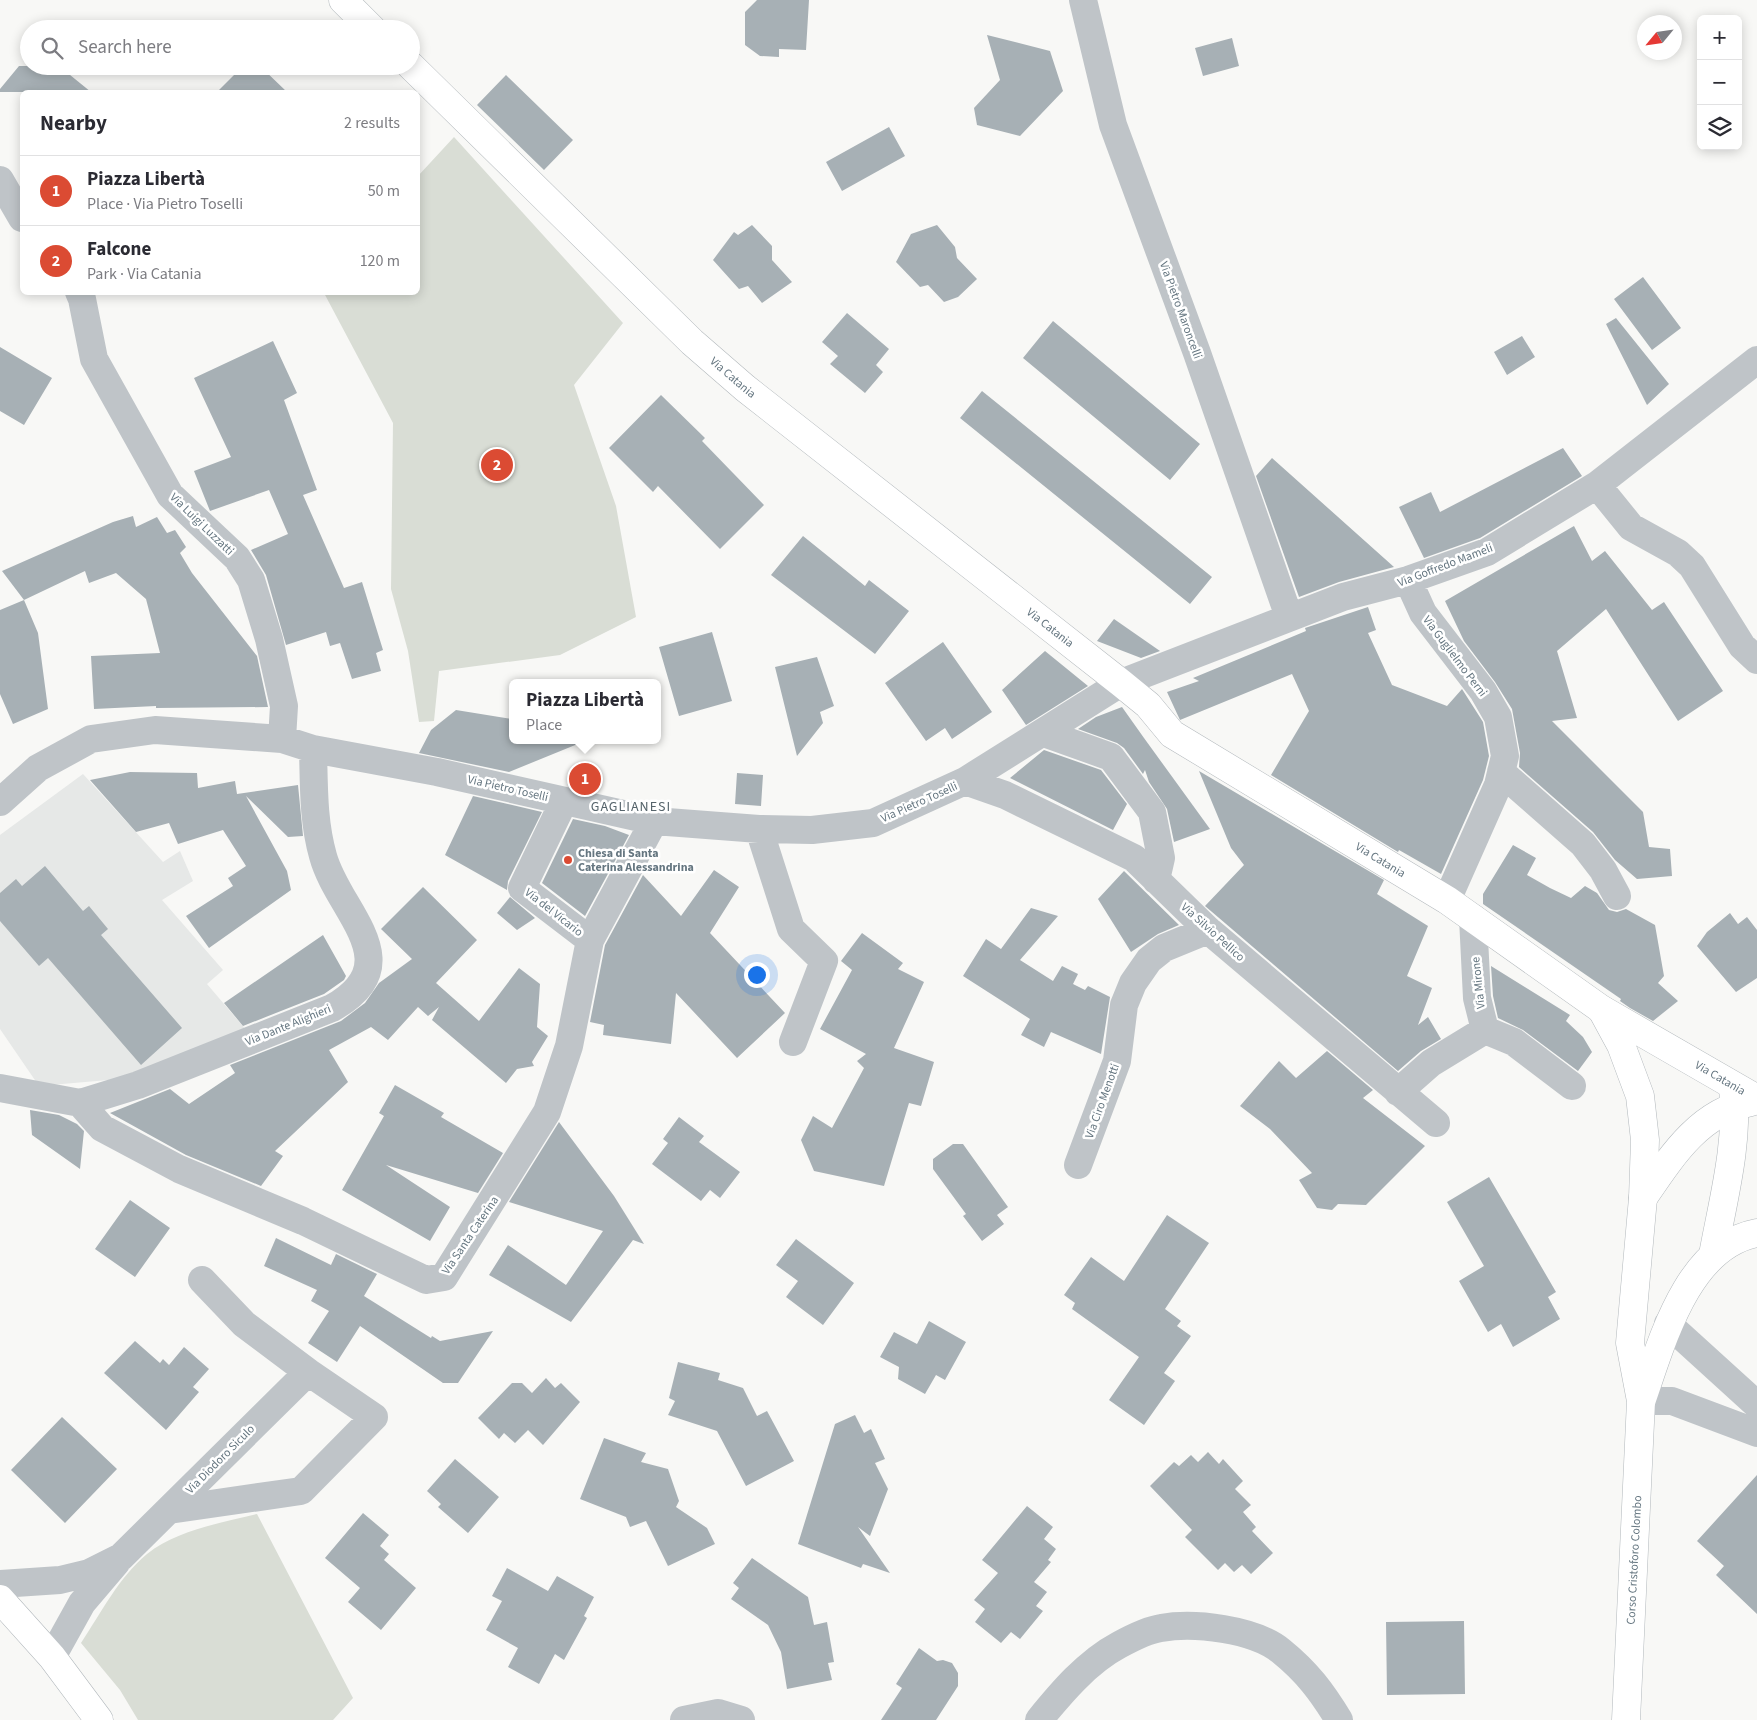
<!DOCTYPE html>
<html lang="en">
<head>
<meta charset="utf-8">
<style>
  :root { --surface:#fff; --page:#f2f2f3; --text:#2b2b33; --muted:#7c7c81; --line:#e1e1e2; --accent:#db4b33 }
  body { margin:0; font-family:"Source Sans 3",sans-serif; background:var(--page); color:var(--text) }
  .controls { position:absolute; right:15px; top:15px; display:grid; overflow:hidden; border-radius:8px; box-shadow:0 2px 12px #0003 }
  .controls button { width:45px; height:45px; display:grid; place-items:center; padding:0; border:0; border-bottom:1px solid var(--line); background:var(--surface); color:var(--text); font:25px sans-serif }
  .compass { position:absolute; left:1637px; top:15px; width:45px; height:45px; border-radius:50%; background:var(--surface); box-shadow:0 2px 12px #0003; rotate:241deg }
  .you { position:absolute; left:756px; top:974px; width:18px; height:18px; margin:-12px; border:4px solid #fff; border-radius:50%; background:#1a73e8; box-shadow:0 0 0 8px #1a73e833 }
  .badge { display:grid; place-items:center; width:32px; height:32px; border-radius:50%; background:var(--accent); color:#fff; font-size:16px; font-weight:700 }
  .pin { position:absolute; translate:-50% -50%; border:2px solid #fff; box-shadow:0 1px 5px #0006 }
  .popup { position:absolute; left:509px; top:679px; width:152px; height:65px; box-sizing:border-box; display:grid; place-content:center; border-radius:8px; background:var(--surface); filter:drop-shadow(0 1px 4px #0005); font-size:16px; white-space:nowrap; color:var(--muted) }
  .popup b { font-size:19px; color:var(--text) }
  .popup::after { content:''; position:absolute; left:50%; top:100%; margin-left:-10px; border:10px solid transparent; border-top-color:var(--surface) }
  .list { margin:0; padding:0; list-style:none }
  h2 { display:flex; justify-content:space-between; align-items:center; height:65px; margin:0; padding:0 20px; font-size:21px }
  h2 small { font-size:16px; font-weight:400; color:var(--muted) }
  .list li { display:grid; grid-template-columns:32px 1fr auto; gap:15px; align-items:center; box-sizing:border-box; height:70px; padding:0 20px; border-top:1px solid var(--line) }
  .list b { display:block; font-size:19px; white-space:nowrap }
  .list p { margin:0; font-size:16px; white-space:nowrap; color:var(--muted) }
  .list em { font-size:16px; font-style:normal; color:var(--muted) }
  .icon { flex:none; width:28px; height:28px; fill:none; stroke:currentColor; stroke-width:2; stroke-linecap:round; stroke-linejoin:round }
  .map { position:relative; flex:none; width:1757px; height:1720px; overflow:hidden }
  .search { position:absolute; background:var(--surface); box-shadow:0 2px 12px #0003; left:20px; top:20px; width:400px; height:55px; display:flex; align-items:center; gap:12px; box-sizing:border-box; padding:0 18px; border-radius:28px; color:var(--muted); font-size:19px }
  .panel { position:absolute; background:var(--surface); box-shadow:0 2px 12px #0003; left:20px; top:90px; width:400px; height:205px; border-radius:8px }
  .map>svg:first-child { display:block }
  .built { fill:#e6e8e7 }
  .green { fill:#d9ddd5 }
  .building { fill:#a7b0b5 }
  .lines { fill:none; stroke-linecap:round; stroke-linejoin:round }
  .secondary-casing { stroke:#b2b8bc; stroke-width:29 }
  .street { stroke:#bfc4c8; stroke-width:28 }
  .secondary { stroke:#fff; stroke-width:28 }
  .poi-dot { fill:#db4b33; stroke:#fff; stroke-width:2 }
  .labels { text-anchor:middle; stroke-width:5; stroke-linejoin:round; paint-order:stroke }
  .street-label { font-size:12px; fill:#657680; stroke:#fff }
  .poi-label { font-size:12px; font-weight:bold; fill:#657680; stroke:#fff; text-anchor:start }
  .neighbourhood-label { font-size:14px; letter-spacing:1px; fill:#56646b; stroke:#fff }
</style>
</head>
<body>
<div class="map">
<svg width="1757" height="1720" viewBox="0 0 1757 1720">
  <rect width="100%" height="100%" fill="#f8f8f6"/>
  <path class="built" d="M 83,774 L 163,862 L 180,851 L 193,881 L 162,900 L 223,970 L 207,984 L 247,1031 L 120,1079 L 39,1086 L 0,1029 L 0,835 Z"/>
  <path class="green" d="M 454,137 L 623,323 L 574,385 L 616,506 L 636,617 L 560,655 L 439,671 L 434,721 L 419,722 L 408,651 L 391,589 L 393,423 L 324,293 L 418,292 L 418,176 Z
    M 257,1514 L 353,1698 L 333,1720 L 138,1720 L 120,1690 L 81,1643 C 101,1613 119,1577 147,1554 C 177,1530 221,1523 257,1514 Z"/>
  <path class="building" d="M 757,0 L 809,0 L 806,50 L 779,49 L 779,57 L 760,56 L 745,45 L 745,12 Z
    M 987,35 L 1050,51 L 1063,91 L 1020,136 L 977,125 L 974,108 L 1000,80 Z
    M 1232,38 L 1239,66 L 1203,76 L 1195,48 Z
    M 19,66 L 59,66 L 91,92 L 0,92 L 0,89 Z
    M 243,66 L 260,66 L 287,92 L 217,92 Z
    M 506,75 L 573,140 L 544,170 L 477,105 Z
    M 889,127 L 905,156 L 842,191 L 826,162 Z
    M 752,225 L 772,246 L 772,260 L 792,282 L 762,303 L 748,286 L 739,289 L 713,260 L 734,232 L 738,235 Z
    M 937,225 L 955,247 L 957,258 L 977,279 L 958,297 L 944,302 L 928,285 L 920,287 L 896,262 L 911,234 Z
    M 1643,277 L 1681,328 L 1652,350 L 1614,299 Z
    M 847,313 L 889,349 L 876,365 L 883,372 L 865,393 L 830,364 L 838,356 L 822,342 Z
    M 1616,318 L 1669,384 L 1647,405 L 1606,324 Z
    M 1053,321 L 1200,444 L 1170,480 L 1023,358 Z
    M 1522,336 L 1535,357 L 1507,375 L 1494,352 Z
    M 273,341 L 297,393 L 284,400 L 317,490 L 303,495 L 344,588 L 362,582 L 383,650 L 376,653 L 381,671 L 352,679 L 340,643 L 330,646 L 326,632 L 286,645 L 266,575 L 251,550 L 288,534 L 269,490 L 210,511 L 194,471 L 231,457 L 194,378 Z
    M 0,347 L 52,378 L 24,425 L 0,411 Z
    M 982,391 L 1212,577 L 1190,604 L 960,418 Z
    M 661,395 L 705,438 L 702,441 L 764,505 L 720,549 L 658,486 L 653,492 L 609,448 Z
    M 1563,448 L 1582,476 L 1480,538 L 1424,558 L 1399,507 L 1431,492 L 1440,512 Z
    M 1272,458 L 1394,567 L 1339,582 L 1299,597 L 1256,476 Z
    M 133,516 L 136,527 L 157,517 L 167,533 L 175,530 L 186,547 L 180,553 L 192,573 L 257,656 L 268,707 L 156,708 L 156,706 L 94,709 L 91,656 L 160,653 L 146,599 L 116,573 L 89,583 L 85,571 L 24,600 L 2,571 L 113,522 Z
    M 1574,526 L 1592,561 L 1605,551 L 1652,610 L 1664,602 L 1723,691 L 1678,721 L 1606,609 L 1557,651 L 1577,718 L 1552,721 L 1643,812 L 1649,847 L 1670,849 L 1672,876 L 1637,879 L 1615,860 L 1593,832 L 1519,767 L 1520,753 L 1512,709 L 1495,682 L 1464,641 L 1445,601 Z
    M 803,536 L 865,586 L 869,580 L 909,611 L 875,654 L 771,575 Z
    M 24,600 L 38,633 L 48,709 L 13,724 L 0,694 L 0,610 Z
    M 1368,607 L 1376,630 L 1368,633 L 1392,685 L 1447,706 L 1462,689 L 1483,722 L 1489,756 L 1483,780 L 1441,874 L 1399,850 L 1398,852 L 1271,775 L 1309,711 L 1292,674 L 1180,720 L 1167,692 L 1199,681 L 1193,678 L 1306,631 L 1305,628 Z
    M 1114,619 L 1160,651 L 1141,658 L 1097,641 Z
    M 712,632 L 732,701 L 679,716 L 659,647 Z
    M 943,642 L 992,712 L 952,739 L 945,728 L 926,741 L 885,683 Z
    M 1045,651 L 1088,686 L 1026,725 L 1002,690 Z
    M 817,657 L 834,706 L 820,712 L 823,723 L 797,756 L 775,667 Z
    M 1122,707 L 1144,738 L 1210,829 L 1174,842 L 1167,809 L 1149,782 L 1145,770 L 1143,774 L 1124,748 L 1117,743 L 1078,729 L 1096,717 Z
    M 456,710 L 512,719 L 512,740 L 585,741 L 509,772 L 419,753 L 431,730 Z
    M 1044,750 L 1101,770 L 1127,804 L 1113,830 L 1010,778 Z
    M 1199,771 L 1384,880 L 1377,894 L 1428,926 L 1407,976 L 1432,988 L 1418,1025 L 1428,1017 L 1441,1039 L 1421,1051 L 1398,1071 L 1205,906 L 1244,865 L 1231,848 Z
    M 130,772 L 197,773 L 198,788 L 235,781 L 237,794 L 298,785 L 303,836 L 288,837 L 246,796 L 287,871 L 291,890 L 209,948 L 186,916 L 233,886 L 228,878 L 246,866 L 223,830 L 178,844 L 169,823 L 136,832 L 90,780 Z
    M 737,773 L 763,775 L 761,806 L 735,804 Z
    M 473,796 L 542,812 L 508,881 L 507,890 L 445,855 Z
    M 573,819 L 605,826 L 629,835 L 585,916 L 542,883 Z
    M 1513,845 L 1536,858 L 1527,875 L 1550,888 L 1571,898 L 1585,886 L 1597,893 L 1609,910 L 1617,912 L 1626,909 L 1655,925 L 1664,976 L 1658,983 L 1678,1001 L 1653,1021 L 1630,1008 L 1620,1001 L 1621,999 L 1483,904 L 1483,894 Z
    M 45,866 L 83,911 L 89,906 L 108,929 L 101,935 L 182,1028 L 141,1065 L 48,958 L 39,966 L 0,921 L 0,893 L 16,879 L 22,886 Z
    M 714,870 L 739,887 L 710,933 L 785,1013 L 737,1058 L 676,993 L 671,1044 L 603,1035 L 604,1025 L 590,1022 L 605,945 L 643,875 L 681,916 Z
    M 1124,871 L 1179,925 L 1158,934 L 1131,952 L 1098,899 Z
    M 423,887 L 477,940 L 436,983 L 479,1021 L 519,968 L 540,984 L 537,1027 L 548,1036 L 532,1062 L 534,1066 L 517,1069 L 506,1083 L 432,1020 L 439,1007 L 428,1016 L 418,1007 L 388,1040 L 371,1027 L 329,1050 L 348,1082 L 275,1151 L 283,1156 L 261,1186 L 186,1155 L 110,1113 L 170,1089 L 189,1104 L 235,1073 L 230,1065 L 341,1021 L 365,1003 L 379,983 L 412,959 L 381,929 Z
    M 510,897 L 535,918 L 517,930 L 497,913 Z
    M 1031,908 L 1058,916 L 1020,960 L 1053,981 L 1062,966 L 1078,974 L 1073,984 L 1085,990 L 1088,986 L 1110,997 L 1101,1054 L 1051,1032 L 1044,1047 L 1021,1035 L 1030,1019 L 963,976 L 986,939 L 1001,949 Z
    M 1730,913 L 1738,924 L 1747,917 L 1757,930 L 1757,978 L 1736,992 L 1697,946 L 1707,932 Z
    M 862,933 L 903,963 L 898,969 L 924,982 L 894,1048 L 934,1062 L 921,1106 L 909,1103 L 884,1186 L 814,1171 L 801,1140 L 813,1116 L 832,1128 L 864,1068 L 857,1061 L 866,1054 L 820,1029 L 852,970 L 841,961 Z
    M 323,935 L 346,976 L 344,980 L 324,994 L 243,1026 L 224,1003 Z
    M 1491,966 L 1570,1015 L 1566,1021 L 1583,1037 L 1592,1052 L 1578,1071 L 1523,1030 L 1498,1018 L 1493,996 Z
    M 1327,1051 L 1373,1090 L 1363,1098 L 1425,1146 L 1366,1205 L 1338,1204 L 1332,1210 L 1317,1208 L 1299,1180 L 1312,1173 L 1270,1129 L 1240,1106 L 1279,1061 L 1296,1078 Z
    M 395,1085 L 444,1113 L 441,1117 L 503,1153 L 478,1193 L 386,1165 L 450,1207 L 430,1241 L 342,1190 L 384,1116 L 379,1113 Z
    M 30,1110 L 59,1115 L 77,1124 L 84,1131 L 80,1169 L 32,1135 Z
    M 679,1117 L 704,1136 L 699,1142 L 740,1172 L 720,1198 L 710,1190 L 701,1201 L 652,1164 L 668,1143 L 663,1139 Z
    M 559,1122 L 614,1196 L 644,1244 L 633,1240 L 571,1322 L 489,1275 L 508,1245 L 566,1285 L 603,1231 L 509,1202 Z
    M 953,1144 L 963,1144 L 1008,1207 L 997,1215 L 1004,1224 L 982,1241 L 963,1216 L 966,1214 L 933,1169 L 933,1159 Z
    M 1489,1177 L 1556,1292 L 1548,1297 L 1560,1319 L 1513,1347 L 1501,1324 L 1488,1332 L 1459,1281 L 1484,1266 L 1447,1202 Z
    M 130,1200 L 170,1228 L 135,1277 L 95,1249 Z
    M 1167,1215 L 1209,1243 L 1165,1309 L 1181,1321 L 1177,1326 L 1191,1336 L 1164,1373 L 1175,1381 L 1144,1425 L 1109,1400 L 1139,1357 L 1072,1309 L 1075,1303 L 1064,1295 L 1091,1257 L 1124,1281 Z
    M 276,1238 L 331,1265 L 336,1254 L 377,1274 L 364,1296 L 431,1338 L 432,1336 L 440,1341 L 493,1331 L 458,1383 L 443,1383 L 360,1326 L 337,1362 L 308,1343 L 329,1311 L 311,1301 L 317,1290 L 264,1266 Z
    M 796,1239 L 854,1283 L 823,1325 L 786,1297 L 798,1281 L 776,1265 Z
    M 929,1321 L 966,1342 L 945,1380 L 936,1375 L 925,1394 L 898,1379 L 899,1367 L 880,1357 L 894,1332 L 917,1344 Z
    M 135,1341 L 160,1363 L 163,1359 L 169,1365 L 184,1347 L 209,1369 L 193,1387 L 199,1392 L 166,1430 L 104,1373 Z
    M 678,1362 L 720,1373 L 718,1380 L 743,1388 L 757,1416 L 767,1411 L 794,1461 L 746,1486 L 717,1431 L 668,1415 L 675,1401 L 669,1398 Z
    M 546,1378 L 555,1388 L 561,1383 L 580,1402 L 543,1445 L 528,1430 L 515,1443 L 504,1433 L 499,1439 L 478,1418 L 512,1383 L 522,1383 L 532,1393 Z
    M 855,1415 L 864,1433 L 871,1429 L 885,1459 L 875,1463 L 888,1489 L 870,1536 L 858,1527 L 890,1573 L 863,1564 L 861,1568 L 798,1544 L 835,1424 Z
    M 62,1417 L 117,1469 L 65,1523 L 11,1470 Z
    M 604,1438 L 646,1453 L 641,1462 L 668,1469 L 679,1501 L 676,1507 L 707,1528 L 715,1544 L 668,1566 L 646,1521 L 630,1527 L 626,1517 L 580,1499 Z
    M 1208,1452 L 1219,1464 L 1223,1459 L 1243,1481 L 1235,1489 L 1251,1505 L 1243,1512 L 1256,1527 L 1252,1531 L 1273,1553 L 1251,1574 L 1242,1565 L 1234,1572 L 1225,1563 L 1218,1570 L 1185,1537 L 1192,1530 L 1150,1486 L 1174,1462 L 1179,1466 L 1191,1455 L 1198,1462 Z
    M 455,1459 L 499,1497 L 468,1533 L 438,1507 L 441,1504 L 427,1491 Z
    M 1757,1475 L 1757,1614 L 1716,1575 L 1724,1566 L 1697,1541 Z
    M 1027,1506 L 1053,1527 L 1044,1539 L 1056,1549 L 1048,1560 L 1051,1562 L 1034,1582 L 1047,1592 L 1036,1606 L 1043,1611 L 1020,1639 L 1011,1632 L 1001,1643 L 975,1622 L 985,1609 L 974,1600 L 998,1573 L 982,1560 Z
    M 363,1513 L 389,1535 L 380,1546 L 389,1554 L 384,1560 L 416,1588 L 381,1630 L 348,1602 L 360,1588 L 325,1558 Z
    M 752,1558 L 808,1597 L 814,1625 L 827,1622 L 834,1662 L 828,1663 L 832,1680 L 787,1689 L 781,1652 L 768,1625 L 731,1599 L 739,1588 L 733,1583 Z
    M 507,1568 L 548,1591 L 557,1576 L 594,1597 L 584,1616 L 587,1618 L 564,1660 L 555,1654 L 539,1684 L 508,1667 L 518,1648 L 486,1630 L 502,1601 L 492,1596 Z
    M 1464,1621 L 1465,1694 L 1387,1695 L 1386,1622 Z
    M 919,1648 L 937,1661 L 943,1660 L 952,1663 L 958,1673 L 958,1686 L 936,1720 L 881,1720 L 902,1688 L 896,1684 Z"/>
  <g class="lines">
    <g class="secondary-casing">
      <g id="secondary">
        <path d="M 343,0 L 372,29"/>
        <path id="s1" d="M 411,66 L 692,342 L 745,388 L 1121,683 L 1148,705 L 1172,734 L 1447,900 L 1601,1009 L 1757,1099"/>
        <path d="M 1602,1010 L 1621,1045 L 1640,1096 L 1645,1140 L 1643,1198 L 1630,1343 L 1641,1401 L 1626,1720"/>
        <path d="M 1643,1198 C 1671,1157 1699,1112 1751,1102"/>
        <path d="M 1713,1255 C 1723,1200 1739,1143 1733,1087"/>
        <path d="M 1642,1399 C 1662,1342 1687,1246 1757,1233"/>
        <path d="M 0,1599 L 52,1657 L 99,1720"/>
      </g>
    </g>
    <path class="street" d="M 1083,0 L 1113,125 L 1197,353 L 1289,617
      M 0,180 L 22,218
      M 79,292 L 82,299 L 94,359 L 170,495 L 237,558 L 251,580 L 269,639 L 284,706 L 282,739
      M 1597,485 L 1631,527 L 1678,553 L 1692,566 L 1742,646 L 1757,660
      M 1408,580 L 1423,613 L 1483,691 L 1498,717 L 1505,756 L 1498,785 L 1447,900
      M 1044,733 L 1111,757 L 1152,812 L 1161,858 L 1156,880
      M 1501,772 L 1583,844 L 1603,870 L 1617,896
      M 965,781 L 1005,795 L 1134,858 L 1208,930 L 1436,1123
      M 564,801 L 522,888 L 590,940
      M 0,802 L 38,768 L 91,739 L 155,730 L 282,739 L 313,749 L 437,772 L 654,821 L 759,829 L 812,830 L 873,823 L 965,781 L 1121,683 L 1343,597 L 1408,580 L 1487,552 L 1597,485 L 1757,360
      M 759,829 L 791,929 L 824,961 L 793,1042
      M 1485,1030 L 1514,1042 L 1572,1086
      M 0,1088 L 80,1103 L 138,1085 L 332,1008 C 412,963 338,912 323,856 C 313,821 314,785 313,749
      M 1398,1092 L 1431,1063 L 1485,1030 L 1477,998 L 1473,918
      M 80,1103 L 102,1128 L 179,1169 L 303,1221 L 426,1280 L 444,1277 L 547,1112 L 569,1046 L 590,940 L 654,821
      M 1078,1165 L 1117,1061 L 1124,1005 L 1133,983 L 1149,960 L 1164,948 L 1208,930
      M 1668,1324 L 1757,1405
      M 1641,1401 L 1672,1401 L 1757,1433
      M 169,1510 L 301,1491 L 374,1417 L 308,1372
      M 0,1584 L 60,1580 L 89,1573 L 121,1557 L 308,1372 L 244,1324 L 202,1280
      M 52,1657 L 82,1603 L 116,1563
      M 684,1720 L 718,1713 L 741,1720
      M 1039,1720 C 1061,1693 1087,1662 1119,1645 C 1130,1639 1148,1630 1161,1628 C 1194,1622 1254,1629 1281,1651 C 1307,1672 1322,1692 1339,1720"/>
    <use href="#secondary" class="secondary"/>
  </g>
  <circle class="poi-dot" cx="568" cy="860" r="5"/>
  <g class="labels">
    <g class="street-label">
      <text transform="translate(1181 310) rotate(70)" y="4">Via Pietro Maroncelli</text>
      <text dy="4" stroke="none"><textPath href="#s1" startOffset="448">Via Catania</textPath></text>
      <text transform="translate(202 524) rotate(44)" y="4">Via Luigi Luzzatti</text>
      <text transform="translate(1445 565) rotate(-21)" y="4">Via Goffredo Mameli</text>
      <text dy="4" stroke="none"><textPath href="#s1" startOffset="852">Via Catania</textPath></text>
      <text transform="translate(1455 656) rotate(53)" y="4">Via Guglielmo Perni</text>
      <text transform="translate(508 788) rotate(13)" y="4">Via Pietro Toselli</text>
      <text transform="translate(919 802) rotate(-24)" y="4">Via Pietro Toselli</text>
      <text dy="4" stroke="none"><textPath href="#s1" startOffset="1258">Via Catania</textPath></text>
      <text transform="translate(554 912) rotate(38)" y="4">Via del Vicario</text>
      <text transform="translate(1213 932) rotate(42)" y="4">Via Silvio Pellico</text>
      <text transform="translate(1478 983) rotate(-96)" y="4">Via Mirone</text>
      <text transform="translate(288 1025) rotate(-22)" y="4">Via Dante Alighieri</text>
      <text dy="4" stroke="none"><textPath href="#s1" startOffset="1662">Via Catania</textPath></text>
      <text transform="translate(1102 1101) rotate(-70)" y="4">Via Ciro Menotti</text>
      <text transform="translate(470 1235) rotate(-56)" y="4">Via Santa Caterina</text>
      <text transform="translate(220 1459) rotate(-45)" y="4">Via Diodoro Siculo</text>
      <text transform="translate(1634 1560) rotate(-87)" y="4">Corso Cristoforo Colombo</text>
    </g>
    <g class="poi-label">
      <text x="578" y="857">Chiesa di Santa<tspan x="578" dy="14">Caterina Alessandrina</tspan></text>
    </g>
    <g class="neighbourhood-label">
      <text x="631" y="811">GAGLIANESI</text>
    </g>
  </g>
</svg>
<div class="controls">
<button>+</button>
<button>−</button>
<button><svg class="icon" aria-label="layers" viewBox="0 0 24 24"><path d="M12 4l9 5-9 5-9-5zM3 14l9 5 9-5"/></svg></button>
</div>
<svg class="compass" viewBox="-18 -18 36 36"><path d="M0-13l5 13h-10z" fill="#e53935"/><path d="M0 13l5-13h-10z" fill="#7c7c81"/></svg>
<div class="you"></div>
<div class="pin badge" style="left:585px;top:779px">1</div>
<div class="popup"><b>Piazza Libertà</b>Place</div>
<div class="pin badge" style="left:497px;top:465px">2</div>
<div class="search"><svg class="icon" aria-label="search" viewBox="0 0 24 24"><circle cx="10" cy="10" r="6"/><path d="M15 15l6 6"/></svg>Search here</div>
<section class="panel">
<h2>Nearby<small>2 results</small></h2>
<ul class="list">
<li><span class="badge">1</span><div><b>Piazza Libertà</b><p>Place · Via Pietro Toselli</p></div><em>50 m</em></li>
<li><span class="badge">2</span><div><b>Falcone</b><p>Park · Via Catania</p></div><em>120 m</em></li>
</ul>
</section>
</div>
</body>
</html>
